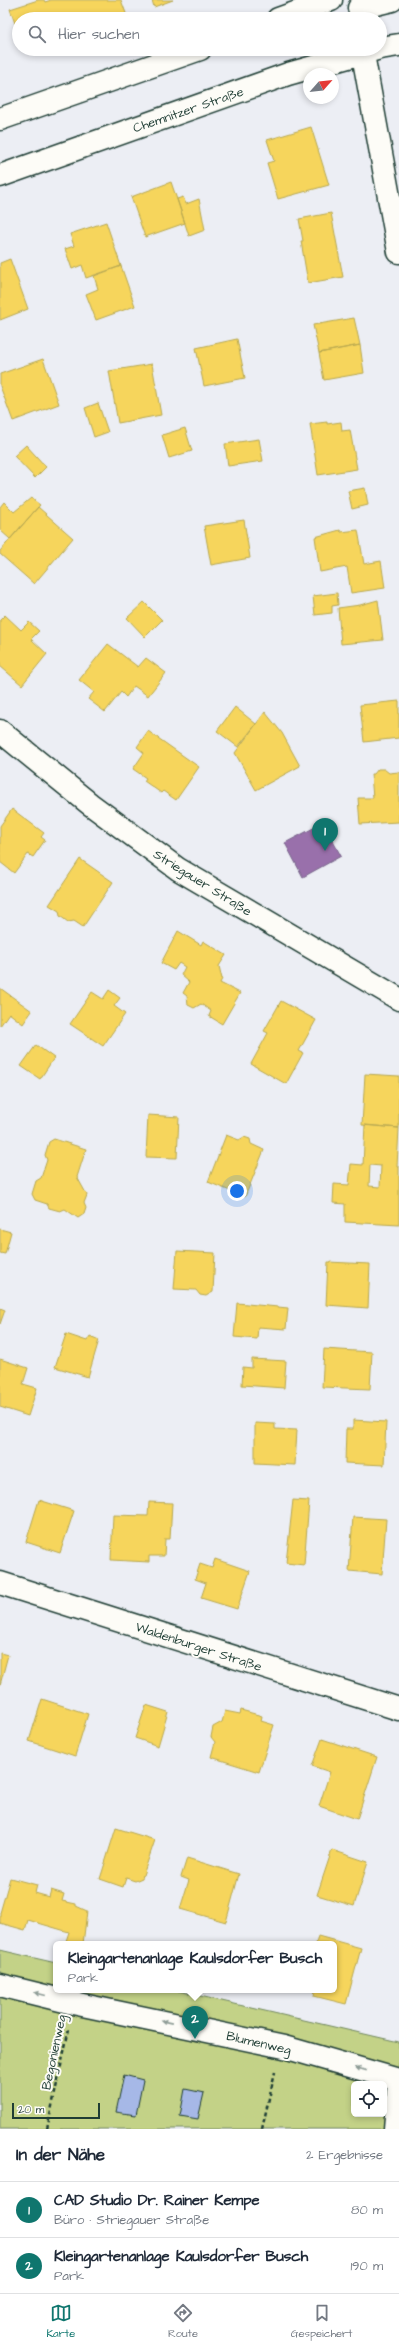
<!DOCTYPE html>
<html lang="de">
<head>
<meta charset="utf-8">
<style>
  :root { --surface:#fff; --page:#f2f2f3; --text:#1f2937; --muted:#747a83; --line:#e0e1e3; --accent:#0f766e }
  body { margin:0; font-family:"Architects Daughter",sans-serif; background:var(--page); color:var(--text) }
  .controls { position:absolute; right:12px; bottom:12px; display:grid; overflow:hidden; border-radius:6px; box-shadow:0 2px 6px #0003 }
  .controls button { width:36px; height:36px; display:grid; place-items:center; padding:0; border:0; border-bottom:1px solid var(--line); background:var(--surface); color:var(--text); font:20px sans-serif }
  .compass { position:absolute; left:303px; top:68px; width:36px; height:36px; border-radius:50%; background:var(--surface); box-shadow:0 2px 6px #0003; rotate:63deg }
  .scale { position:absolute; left:12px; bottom:10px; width:88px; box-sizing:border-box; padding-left:4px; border:2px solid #1f3d34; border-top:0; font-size:11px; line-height:14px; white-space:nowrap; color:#1f3d34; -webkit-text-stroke:3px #fdfcf7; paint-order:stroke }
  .you { position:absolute; left:237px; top:1191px; width:14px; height:14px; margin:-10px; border:3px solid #fff; border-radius:50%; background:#1a73e8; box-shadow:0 0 0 6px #1a73e833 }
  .badge { display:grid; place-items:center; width:26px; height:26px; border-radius:50%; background:var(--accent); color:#fff; font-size:13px; font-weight:700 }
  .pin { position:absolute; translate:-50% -33px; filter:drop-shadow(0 1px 2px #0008) }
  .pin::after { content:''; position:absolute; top:21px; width:14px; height:12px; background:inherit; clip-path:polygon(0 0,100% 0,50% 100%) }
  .popup { position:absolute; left:53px; top:1941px; width:284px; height:52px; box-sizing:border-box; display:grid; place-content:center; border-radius:6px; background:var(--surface); filter:drop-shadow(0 1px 3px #0005); font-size:13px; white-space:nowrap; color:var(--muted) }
  .popup b { font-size:15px; color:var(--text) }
  .popup::after { content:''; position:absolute; left:50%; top:100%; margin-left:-8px; border:8px solid transparent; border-top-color:var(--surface) }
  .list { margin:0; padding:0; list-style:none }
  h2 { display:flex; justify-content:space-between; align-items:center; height:52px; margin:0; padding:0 16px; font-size:17px }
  h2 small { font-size:13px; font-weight:400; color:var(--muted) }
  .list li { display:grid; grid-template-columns:26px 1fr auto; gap:12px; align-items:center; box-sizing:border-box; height:56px; padding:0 16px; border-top:1px solid var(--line) }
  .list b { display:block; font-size:15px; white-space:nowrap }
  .list p { margin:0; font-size:13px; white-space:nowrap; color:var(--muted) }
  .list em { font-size:13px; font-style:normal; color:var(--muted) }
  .icon { flex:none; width:22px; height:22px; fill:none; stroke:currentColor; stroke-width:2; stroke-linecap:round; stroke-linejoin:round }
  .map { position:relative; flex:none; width:399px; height:2129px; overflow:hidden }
  .search { position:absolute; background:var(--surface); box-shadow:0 2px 6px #0003; left:12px; right:12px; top:12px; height:44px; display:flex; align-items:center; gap:10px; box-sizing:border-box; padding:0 14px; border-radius:22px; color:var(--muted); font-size:15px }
  .sheet { height:164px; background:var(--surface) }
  nav { display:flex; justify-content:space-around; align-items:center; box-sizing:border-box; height:56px; border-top:1px solid var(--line); background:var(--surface); font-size:11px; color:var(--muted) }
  nav a { display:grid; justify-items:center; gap:2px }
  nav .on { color:var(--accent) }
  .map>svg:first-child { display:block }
  .garden { fill:#c3d287; stroke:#71885e; fill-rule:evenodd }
  .homes { fill:#f6d55c; stroke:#b6a750; fill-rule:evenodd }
  .offices { fill:#9970ab; stroke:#746187 }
  .building { fill:#a6b8e7; stroke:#1f3d34 }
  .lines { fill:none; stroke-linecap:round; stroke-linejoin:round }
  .minor-casing { stroke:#1f3d34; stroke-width:25 }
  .major-casing { stroke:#1f3d34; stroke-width:25 }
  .path { stroke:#1f3d34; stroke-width:2.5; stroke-dasharray:4 3; stroke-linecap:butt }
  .minor { stroke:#fdfcf7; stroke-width:22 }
  .major { stroke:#fdfcf7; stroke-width:22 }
  .oneway { fill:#8e9c96 }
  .labels { text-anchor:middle; stroke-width:4; stroke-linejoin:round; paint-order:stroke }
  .street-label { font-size:13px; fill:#1f3d34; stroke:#fdfcf7 }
</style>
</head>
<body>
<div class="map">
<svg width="399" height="2129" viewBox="0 0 399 2129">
  <rect width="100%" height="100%" fill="#eceef4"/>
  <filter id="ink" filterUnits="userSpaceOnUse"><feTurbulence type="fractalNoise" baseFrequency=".025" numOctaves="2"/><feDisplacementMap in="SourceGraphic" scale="8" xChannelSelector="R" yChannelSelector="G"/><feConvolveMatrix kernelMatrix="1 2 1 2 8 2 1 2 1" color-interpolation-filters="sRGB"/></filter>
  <g filter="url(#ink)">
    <path class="garden" d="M 0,1950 L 56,1963 L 56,1990 L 174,1990 L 399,2042 L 399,2129 L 0,2129 ZM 354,2084 L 384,2084 L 384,2114 L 354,2114 Z"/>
    <path class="homes" d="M 38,0 L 44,0 L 45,2 L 51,0 L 121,0 L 127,16 L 118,19 L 19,19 L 19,35 L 10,9 Z
      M 152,0 L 173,0 L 154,7 Z
      M 311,127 L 329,185 L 278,199 L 267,163 L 274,161 L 267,140 Z
      M 171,182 L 185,223 L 145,237 L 131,197 Z
      M 183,197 L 186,204 L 199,199 L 205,230 L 189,236 L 177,199 Z
      M 331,213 L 343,277 L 308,283 L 301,241 L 303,241 L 299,219 Z
      M 106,222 L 121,266 L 86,278 L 82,265 L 72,269 L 65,249 L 74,246 L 70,234 Z
      M 10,259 L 28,309 L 0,320 L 0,263 Z
      M 121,266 L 135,306 L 96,320 L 86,294 L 98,289 L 94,276 Z
      M 354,318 L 360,345 L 319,353 L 313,325 Z
      M 237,339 L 245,378 L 204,386 L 196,348 Z
      M 360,345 L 364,373 L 324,380 L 319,353 Z
      M 43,359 L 59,404 L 13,421 L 0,386 L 0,374 Z
      M 152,364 L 161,415 L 118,423 L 109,371 Z
      M 98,403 L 108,432 L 94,437 L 85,408 Z
      M 327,422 L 327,424 L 341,422 L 342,431 L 350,430 L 357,469 L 318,475 L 310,424 Z
      M 185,428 L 192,451 L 169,458 L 162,435 Z
      M 259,439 L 263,461 L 228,466 L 225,444 Z
      M 26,445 L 46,467 L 35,478 L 14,456 Z
      M 365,488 L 368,505 L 352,509 L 348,491 Z
      M 31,498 L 40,505 L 10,539 L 0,530 L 0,507 L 4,502 L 14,512 Z
      M 38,507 L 73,538 L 34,584 L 0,554 L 0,551 Z
      M 244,520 L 250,558 L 211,565 L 204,526 Z
      M 340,530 L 341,532 L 358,530 L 364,564 L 381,561 L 385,588 L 351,593 L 347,567 L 320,572 L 315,537 Z
      M 337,593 L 338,605 L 332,606 L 332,613 L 315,615 L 313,596 Z
      M 378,600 L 383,640 L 341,644 L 338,608 L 360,605 Z
      M 144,602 L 162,620 L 145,637 L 127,618 Z
      M 5,615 L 21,630 L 29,622 L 39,631 L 31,639 L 47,654 L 22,685 L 0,666 L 0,620 Z
      M 108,644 L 138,667 L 146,658 L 166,673 L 148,696 L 134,686 L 126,697 L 121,692 L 105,712 L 88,699 L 94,692 L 79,680 Z
      M 399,701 L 399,738 L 364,742 L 360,705 Z
      M 235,707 L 256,724 L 238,747 L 217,731 Z
      M 265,712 L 282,733 L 300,766 L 256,790 L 235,753 Z
      M 148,731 L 199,767 L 176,800 L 163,791 L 161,793 L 144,781 L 146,778 L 133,769 L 144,753 L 137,747 Z
      M 378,769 L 384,769 L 389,773 L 399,772 L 399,822 L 360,824 L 358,798 L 373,798 L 371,774 L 374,774 Z
      M 12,809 L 44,833 L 41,837 L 45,840 L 33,857 L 28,854 L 14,873 L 0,862 L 0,826 Z
      M 80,859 L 113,882 L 83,927 L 74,921 L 68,922 L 60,916 L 59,911 L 49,905 Z
      M 178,931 L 201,945 L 203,941 L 226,955 L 219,966 L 222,979 L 220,983 L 240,993 L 222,1024 L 209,1016 L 211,1011 L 201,1004 L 194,1008 L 188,1005 L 187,996 L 183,993 L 189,982 L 181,975 L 185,967 L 179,963 L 174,970 L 161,963 Z
      M 0,988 L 32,1011 L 23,1024 L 9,1013 L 0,1026 Z
      M 109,990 L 120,998 L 114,1006 L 125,1014 L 103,1046 L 70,1024 L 92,992 L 103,999 Z
      M 281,1001 L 316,1020 L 299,1051 L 303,1053 L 286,1084 L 251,1064 L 268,1033 L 264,1031 Z
      M 36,1045 L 54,1058 L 40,1079 L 21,1066 Z
      M 365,1074 L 399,1076 L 399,1128 L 362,1125 Z
      M 148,1115 L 179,1117 L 177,1158 L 146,1157 Z
      M 365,1125 L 399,1128 L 397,1167 L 399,1167 L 399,1225 L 345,1222 L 345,1204 L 333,1203 L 334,1184 L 349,1185 L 351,1164 L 363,1165 ZM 370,1165 L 381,1166 L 380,1187 L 369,1186 Z
      M 226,1135 L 239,1140 L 244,1137 L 250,1139 L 251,1144 L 264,1150 L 245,1197 L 208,1182 Z
      M 54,1139 L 86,1149 L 77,1177 L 87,1195 L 84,1203 L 86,1208 L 84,1214 L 78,1218 L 65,1209 L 60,1211 L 49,1208 L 47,1204 L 35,1200 L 32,1194 L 36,1181 L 41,1178 L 47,1160 L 45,1155 L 49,1142 Z
      M 0,1229 L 11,1232 L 5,1254 L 0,1253 Z
      M 177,1251 L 215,1253 L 213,1292 L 206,1296 L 200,1295 L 196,1290 L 174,1289 Z
      M 328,1262 L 370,1264 L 368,1308 L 326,1305 Z
      M 237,1303 L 288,1308 L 286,1329 L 258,1327 L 257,1339 L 234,1337 Z
      M 0,1308 L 5,1310 L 0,1324 Z
      M 66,1334 L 87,1341 L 90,1336 L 99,1340 L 88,1377 L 55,1367 Z
      M 324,1349 L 372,1352 L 370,1389 L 322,1387 Z
      M 0,1359 L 28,1368 L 23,1384 L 37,1388 L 28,1416 L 0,1407 Z
      M 252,1359 L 286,1361 L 284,1388 L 242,1385 L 243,1367 L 252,1368 Z
      M 353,1420 L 386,1422 L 384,1465 L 345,1463 L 346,1429 L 353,1429 Z
      M 255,1423 L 275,1424 L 275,1429 L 297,1430 L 295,1465 L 255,1463 Z
      M 39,1500 L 74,1511 L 60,1553 L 26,1542 Z
      M 293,1500 L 309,1501 L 304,1565 L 286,1563 Z
      M 149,1502 L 172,1503 L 170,1539 L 165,1539 L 164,1556 L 149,1556 L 149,1562 L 111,1560 L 113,1515 L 148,1516 Z
      M 353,1517 L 386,1519 L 382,1574 L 349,1571 Z
      M 215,1559 L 250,1571 L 237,1609 L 201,1598 L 206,1583 L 195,1579 L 200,1564 L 212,1568 Z
      M 0,1653 L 8,1655 L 0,1685 Z
      M 42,1699 L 88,1714 L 75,1756 L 29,1741 Z
      M 146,1705 L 168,1712 L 158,1746 L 135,1738 Z
      M 241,1710 L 262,1716 L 261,1721 L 274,1725 L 259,1772 L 211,1757 L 215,1742 L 211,1737 L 213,1727 L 222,1722 L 225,1711 L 240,1714 Z
      M 322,1739 L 377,1757 L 357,1819 L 319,1806 L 330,1772 L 312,1766 Z
      M 116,1828 L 155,1840 L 142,1878 L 135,1881 L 126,1878 L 123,1887 L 100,1879 Z
      M 332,1850 L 368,1862 L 354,1906 L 317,1895 Z
      M 187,1858 L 239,1874 L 226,1922 L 180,1909 L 189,1880 L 181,1877 Z
      M 10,1878 L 37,1885 L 35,1893 L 49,1897 L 51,1890 L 64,1894 L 62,1901 L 76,1904 L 76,1906 L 87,1911 L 83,1944 L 65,1944 L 69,1932 L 28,1920 L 25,1930 L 0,1923 L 0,1913 Z
      M 318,1936 L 361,1948 L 346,2004 L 314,1996 L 315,1990 L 334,1990 L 334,1944 L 316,1944 Z"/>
    <path class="offices" d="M 323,823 L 341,856 L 303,877 L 285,843 Z"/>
    <path class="building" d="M 124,2075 L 143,2080 L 136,2115 L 116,2112 Z
      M 185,2089 L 204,2093 L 198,2119 L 180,2116 Z"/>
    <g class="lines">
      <g class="minor-casing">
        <path id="minor" d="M 359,8 L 392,0
          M 278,19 L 331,0
          M 362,49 L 399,252
          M 0,119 L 200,49
          M 0,731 L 90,804 L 178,869 L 399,999
          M 0,1583 L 399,1709
          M 0,1985 L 73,2003 L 284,2047 L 399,2080
          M 395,2129 L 399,2080"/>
      </g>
      <g class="major-casing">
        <path id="major" d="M 380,48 L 399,45
          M 0,176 L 288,74 L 377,49"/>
      </g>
      <path class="path" d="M 47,2129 L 69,2029
        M 262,2129 L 275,2072"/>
      <use href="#minor" class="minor"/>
      <use href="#major" class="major"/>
    </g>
    <defs><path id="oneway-solid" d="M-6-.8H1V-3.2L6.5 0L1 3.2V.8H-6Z"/></defs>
    <g class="oneway">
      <use href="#oneway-solid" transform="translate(40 1994) rotate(-166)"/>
      <use href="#oneway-solid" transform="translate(167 2022) rotate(-168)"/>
      <use href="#oneway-solid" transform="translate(361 2069) rotate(-164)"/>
    </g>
  </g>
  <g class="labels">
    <g class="street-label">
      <text transform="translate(188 109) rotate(-19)" y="5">Chemnitzer Straße</text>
      <text transform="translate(203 882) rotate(32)" y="5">Striegauer Straße</text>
      <text transform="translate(199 1646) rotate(18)" y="5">Waldenburger Straße</text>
      <text transform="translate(259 2042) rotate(13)" y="5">Blumenweg</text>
      <text transform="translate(53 2052) rotate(-78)" y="5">Begonienweg</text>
    </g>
  </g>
</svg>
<div class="controls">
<button><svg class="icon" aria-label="locate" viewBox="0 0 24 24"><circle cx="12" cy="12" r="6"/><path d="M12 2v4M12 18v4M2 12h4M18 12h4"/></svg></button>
</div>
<svg class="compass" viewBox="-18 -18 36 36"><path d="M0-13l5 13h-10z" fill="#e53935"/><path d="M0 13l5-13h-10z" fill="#747a83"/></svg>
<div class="scale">20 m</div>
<div class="you"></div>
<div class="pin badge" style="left:325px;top:851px">1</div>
<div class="pin badge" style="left:195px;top:2039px">2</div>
<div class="popup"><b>Kleingartenanlage Kaulsdorfer Busch</b>Park</div>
<div class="search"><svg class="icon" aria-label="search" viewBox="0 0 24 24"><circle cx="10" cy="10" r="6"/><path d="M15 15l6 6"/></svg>Hier suchen</div>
</div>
<section class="sheet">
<h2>In der Nähe<small>2 Ergebnisse</small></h2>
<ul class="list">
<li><span class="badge">1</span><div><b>CAD Studio Dr. Rainer Kempe</b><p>Büro · Striegauer Straße</p></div><em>80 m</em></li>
<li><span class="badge">2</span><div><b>Kleingartenanlage Kaulsdorfer Busch</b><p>Park</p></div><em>190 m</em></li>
</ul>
</section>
<nav>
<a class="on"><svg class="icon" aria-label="map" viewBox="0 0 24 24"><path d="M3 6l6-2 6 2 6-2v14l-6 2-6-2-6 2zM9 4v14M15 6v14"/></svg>Karte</a>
<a><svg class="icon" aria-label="directions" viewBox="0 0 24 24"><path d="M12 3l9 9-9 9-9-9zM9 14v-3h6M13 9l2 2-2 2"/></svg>Route</a>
<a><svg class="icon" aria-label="saved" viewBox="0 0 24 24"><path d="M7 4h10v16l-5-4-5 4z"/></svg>Gespeichert</a>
</nav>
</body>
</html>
